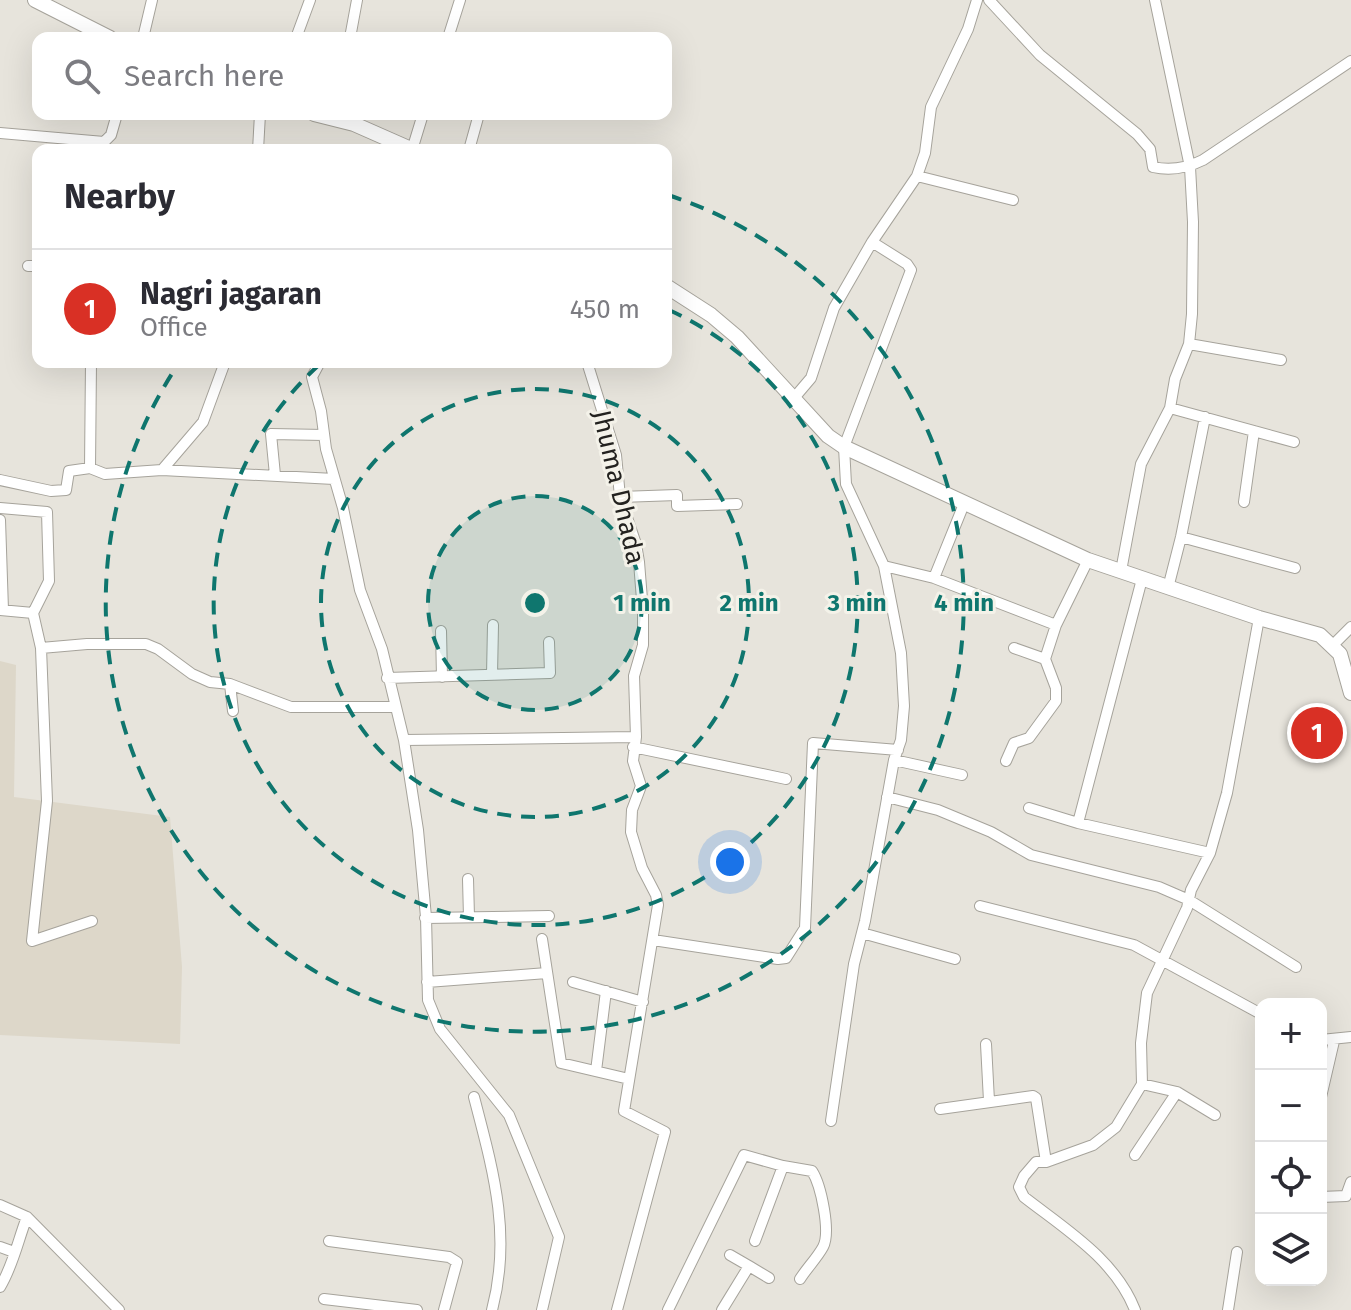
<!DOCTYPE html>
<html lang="en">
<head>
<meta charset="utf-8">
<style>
  :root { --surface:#fff; --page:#f2f2f3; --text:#2b2b33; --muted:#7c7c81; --line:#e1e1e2; --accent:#d93025 }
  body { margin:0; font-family:"Fira Sans",sans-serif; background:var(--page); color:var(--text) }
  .controls { position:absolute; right:24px; bottom:24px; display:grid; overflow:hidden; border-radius:16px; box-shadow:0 8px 32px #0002 }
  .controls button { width:72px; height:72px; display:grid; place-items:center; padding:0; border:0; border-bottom:2px solid var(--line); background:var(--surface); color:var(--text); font:40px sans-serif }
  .you { position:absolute; left:730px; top:862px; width:28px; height:28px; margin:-20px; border:6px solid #fff; border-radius:50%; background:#1a73e8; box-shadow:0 0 0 12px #1a73e833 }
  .badge { display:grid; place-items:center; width:52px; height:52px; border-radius:50%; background:var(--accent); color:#fff; font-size:26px; font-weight:700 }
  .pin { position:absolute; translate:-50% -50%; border:4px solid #fff; box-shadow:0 2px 8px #0006 }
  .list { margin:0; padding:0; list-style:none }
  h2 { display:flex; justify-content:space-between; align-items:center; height:104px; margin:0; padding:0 32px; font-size:34px }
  h2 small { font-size:26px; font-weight:400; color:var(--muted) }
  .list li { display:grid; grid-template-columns:52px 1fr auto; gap:24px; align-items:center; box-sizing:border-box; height:120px; padding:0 32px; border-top:2px solid var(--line) }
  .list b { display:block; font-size:30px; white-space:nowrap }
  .list p { margin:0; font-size:26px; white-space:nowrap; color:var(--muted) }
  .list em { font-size:26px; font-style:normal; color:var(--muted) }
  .icon { flex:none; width:44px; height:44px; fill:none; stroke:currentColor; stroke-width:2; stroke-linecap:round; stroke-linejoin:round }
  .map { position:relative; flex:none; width:1351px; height:1310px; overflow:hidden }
  .search { position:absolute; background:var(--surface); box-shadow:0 8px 32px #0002; left:32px; top:32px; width:640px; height:88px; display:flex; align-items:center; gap:20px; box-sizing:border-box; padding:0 28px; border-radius:16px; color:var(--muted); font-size:30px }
  .panel { position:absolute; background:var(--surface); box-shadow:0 8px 32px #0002; left:32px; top:144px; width:640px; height:224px; border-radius:16px }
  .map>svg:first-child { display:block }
  .built { fill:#ddd7c9 }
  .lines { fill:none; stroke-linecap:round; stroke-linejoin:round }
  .street-casing { stroke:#a6a39b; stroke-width:12 }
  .secondary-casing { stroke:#a6a39b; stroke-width:16 }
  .street { stroke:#fff; stroke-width:10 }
  .secondary { stroke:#fff; stroke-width:14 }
  .ring { fill:none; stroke:#0f766e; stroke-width:4; stroke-dasharray:14 10 }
  .labels { text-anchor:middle; stroke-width:6; stroke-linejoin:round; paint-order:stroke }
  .street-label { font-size:26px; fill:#23221f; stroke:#f4f2e9 }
  .centre { fill:#0f766e; stroke:#f4f2e9; stroke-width:4 }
  .ring-label { font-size:24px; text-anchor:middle; font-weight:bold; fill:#0f766e; stroke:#f4f2e9; stroke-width:6; stroke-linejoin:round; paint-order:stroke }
</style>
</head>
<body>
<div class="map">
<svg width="1351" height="1310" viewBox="0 0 1351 1310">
  <rect width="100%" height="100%" fill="#e7e4dc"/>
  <path class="built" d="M 0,661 L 16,665 L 14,797 L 170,817 L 182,967 L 180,1044 L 0,1035 Z"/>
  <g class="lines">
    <g class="street-casing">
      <path id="street" d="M 989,0 L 1040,55 L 1137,134 L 1150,149 L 1153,167 C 1171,171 1187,168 1203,160 L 1351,61
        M 143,38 L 152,0
        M 296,38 L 310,0
        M 350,38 L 357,0
        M 448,38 L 460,0
        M 0,133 L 104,142
        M 104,150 L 104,142 L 111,135 L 117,114
        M 258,150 L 260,114
        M 412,150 L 423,114
        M 469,150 L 479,114
        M 917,176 L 1013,200
        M 28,266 L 38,266
        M 1189,344 L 1281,360
        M 320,362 L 312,377 L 321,411 L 326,449 L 343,508 L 360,590 L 382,649 L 404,740 L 418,830 L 426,917 L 428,1000 L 440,1029 L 509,1115 L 559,1237 L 542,1310
        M 587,362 L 616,455 L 620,497 L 636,544 L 639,562 L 643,612 L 643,645 L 634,676 L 636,737 L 633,761 L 641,786 L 632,810 L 631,832 L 642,868 L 656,895 L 658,905 L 624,1111 L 665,1132 L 617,1310
        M 794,398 L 811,378 L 834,308 L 872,242 L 917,176 L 925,153 L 931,107 L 968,29 L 977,0
        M 1170,408 L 1294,442
        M 90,468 L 91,362
        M 162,470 L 203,422 L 225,362
        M 275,475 L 271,434 L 324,435
        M 0,480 L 51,491 L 66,490 L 69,471 L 90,468 L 105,474 L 162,470 L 334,479
        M 620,497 L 677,495 L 677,506 L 737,504
        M 1244,502 L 1254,431
        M 0,508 L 47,512 L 49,581 L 33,613
        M 0,520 L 3,610
        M 1181,537 L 1295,568
        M 884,566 L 934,578 L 964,504
        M 1121,571 L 1141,464 L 1170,408 L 1175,379 L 1189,344 L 1192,314 L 1193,222 L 1190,167 L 1155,0
        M 934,578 L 1056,625
        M 1168,588 L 1181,537 L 1205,417
        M 0,610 L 33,613 L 41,648 L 47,801 L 32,941 L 92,921
        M 441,631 L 442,677
        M 1333,645 L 1351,627
        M 41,648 L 87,644 L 146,644 L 158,649 L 192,674 L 210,682 L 230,684 L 291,707 L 394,707
        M 1014,648 L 1045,659
        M 492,675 L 493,625
        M 387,678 L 550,673 L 549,642
        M 230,684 L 233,711
        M 404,740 L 636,737
        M 633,747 L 786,779
        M 894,760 L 962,775
        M 1006,761 L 1014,743 L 1029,738 L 1056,701 L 1056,688 L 1045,659 L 1056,625 L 1088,560
        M 887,797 L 938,810 L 991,832 L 1031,855 L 1159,887 L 1189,900 L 1296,967
        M 1029,808 L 1078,823 L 1210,853
        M 1078,823 L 1142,579
        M 468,879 L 469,917
        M 980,906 L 1134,945 L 1261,1014
        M 425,918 L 549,916
        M 862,933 L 955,959
        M 542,939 L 561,1063 L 629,1079
        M 653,940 L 778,959 L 786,958 L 805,928 L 813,743 L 898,750
        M 427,982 L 547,973
        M 573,982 L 643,1002
        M 1321,1040 L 1351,1037
        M 986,1044 L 989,1101
        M 596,1071 L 606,991
        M 1142,1084 L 1177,1092 L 1215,1115
        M 474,1097 C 493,1170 512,1235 492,1310
        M 1321,1097 L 1334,1041
        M 940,1109 L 1033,1096 L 1036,1098 L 1046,1162
        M 831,1121 L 854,964 L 865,921 L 894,760 L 901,740 L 904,706 L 901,653 L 884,566 L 846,484 L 844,447 L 911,270 L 907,264 L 872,242
        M 1135,1155 L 1177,1092
        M 783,1166 L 812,1171 C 821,1185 831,1232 823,1247 C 817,1258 807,1268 800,1279
        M 1321,1197 L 1346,1196 L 1351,1182
        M 0,1205 L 27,1217 L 119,1310
        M 329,1241 L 449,1257 L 457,1262 L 444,1310
        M 0,1247 L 14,1252
        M 730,1255 L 749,1266
        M 0,1287 C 13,1266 18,1240 27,1217
        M 324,1299 L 417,1310
        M 668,1310 L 744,1155 L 783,1166 L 755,1241
        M 722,1310 L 749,1266 L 769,1278
        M 1135,1310 C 1115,1259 1065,1229 1024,1197 L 1019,1187 L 1024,1176 L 1036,1162 L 1046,1162 L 1093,1145 L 1116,1127 L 1142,1084 L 1141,1043 L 1147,993 L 1187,908 L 1191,890 L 1210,853 L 1227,793 L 1259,618
        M 1228,1310 L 1237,1252"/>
    </g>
    <g class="secondary-casing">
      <path id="secondary" d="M 35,0 L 110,38
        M 314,114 L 354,124 L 413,150
        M 666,286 L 711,315 L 737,337 L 828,436 L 844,447 L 1088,560 L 1259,618 L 1320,635 L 1340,654 L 1351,693"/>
    </g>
    <use href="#street" class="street"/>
    <use href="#secondary" class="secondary"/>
  </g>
  <circle cx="535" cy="603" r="107" fill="#0f766e" fill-opacity=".12"/>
  <g class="ring">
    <circle cx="535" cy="603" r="107"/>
    <circle cx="535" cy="603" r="214"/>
    <path d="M669 310A322 322 0 1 1 320 364"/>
    <path d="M668 195A429 429 0 1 1 179 363"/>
  </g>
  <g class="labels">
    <g class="street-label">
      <text transform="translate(619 487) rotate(77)" y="9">Jhuma Dhada</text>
    </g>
  </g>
  <circle cx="535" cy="603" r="12" class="centre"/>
  <g class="ring-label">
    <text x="642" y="611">1 min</text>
    <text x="749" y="611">2 min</text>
    <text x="857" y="611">3 min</text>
    <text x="964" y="611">4 min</text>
  </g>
</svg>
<div class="controls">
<button>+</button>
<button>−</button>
<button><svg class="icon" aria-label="locate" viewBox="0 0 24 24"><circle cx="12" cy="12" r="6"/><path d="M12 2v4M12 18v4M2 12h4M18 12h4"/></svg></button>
<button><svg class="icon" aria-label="layers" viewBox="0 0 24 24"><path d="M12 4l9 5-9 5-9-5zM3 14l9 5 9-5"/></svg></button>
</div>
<div class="you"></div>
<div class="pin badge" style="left:1317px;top:733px">1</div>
<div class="search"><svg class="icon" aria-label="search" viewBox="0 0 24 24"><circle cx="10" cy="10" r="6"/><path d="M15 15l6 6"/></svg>Search here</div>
<section class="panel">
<h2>Nearby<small></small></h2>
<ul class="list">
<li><span class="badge">1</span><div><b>Nagri jagaran</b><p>Office</p></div><em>450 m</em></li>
</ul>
</section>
</div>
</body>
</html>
